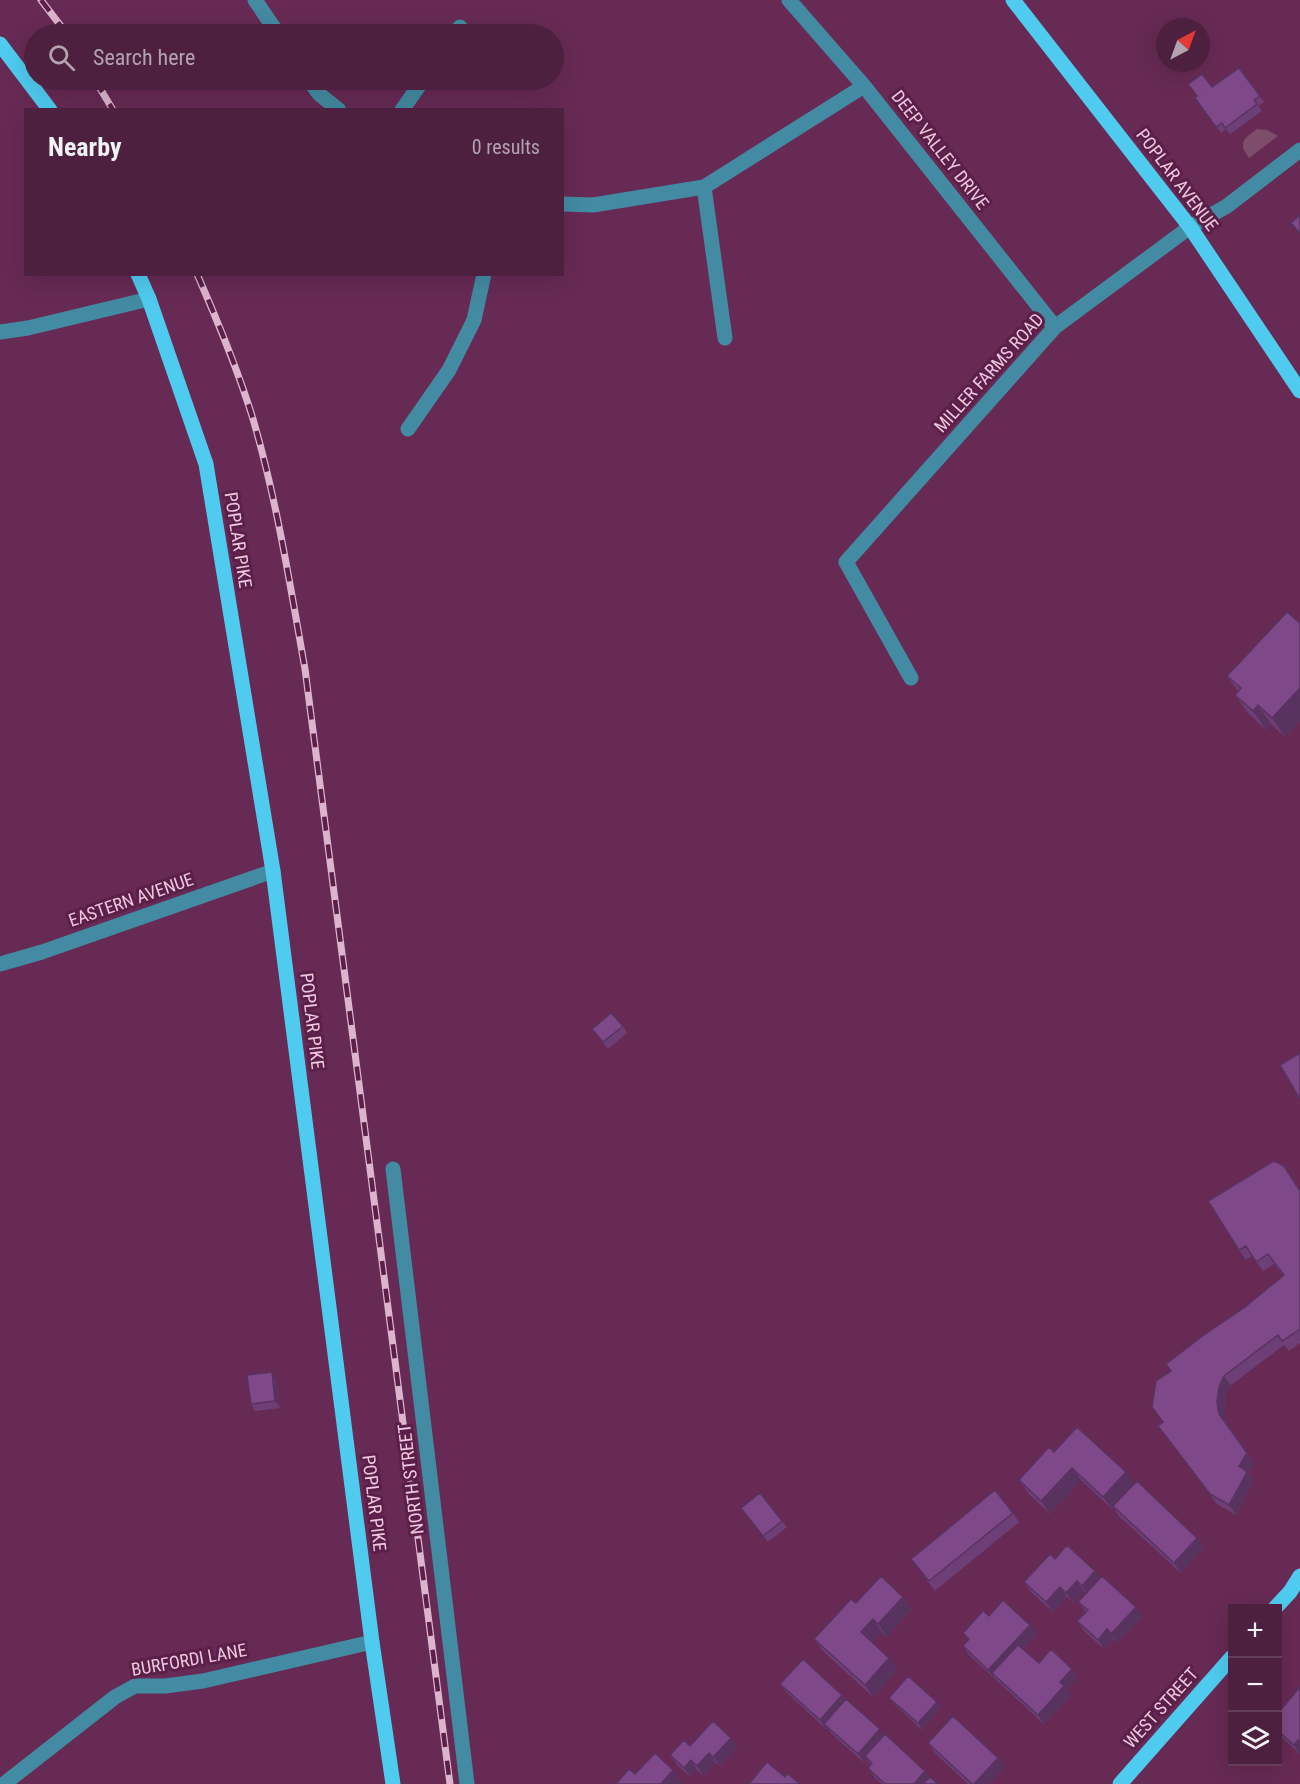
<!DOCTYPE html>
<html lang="en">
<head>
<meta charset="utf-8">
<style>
  :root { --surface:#4d203f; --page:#572d4a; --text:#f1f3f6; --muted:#b3a3b0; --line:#643e59 }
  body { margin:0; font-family:"Roboto Condensed",sans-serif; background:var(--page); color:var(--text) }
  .controls { position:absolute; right:18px; bottom:18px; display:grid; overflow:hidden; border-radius:0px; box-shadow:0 6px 24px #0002 }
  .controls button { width:54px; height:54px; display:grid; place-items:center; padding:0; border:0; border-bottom:2px solid var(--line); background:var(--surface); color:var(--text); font:30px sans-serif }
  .compass { position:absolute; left:1156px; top:18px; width:54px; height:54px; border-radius:50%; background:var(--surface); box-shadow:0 6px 24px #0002; rotate:41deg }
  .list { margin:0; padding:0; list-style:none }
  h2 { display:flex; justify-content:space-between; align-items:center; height:78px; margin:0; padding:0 24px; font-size:26px }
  h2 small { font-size:20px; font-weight:400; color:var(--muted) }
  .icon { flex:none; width:33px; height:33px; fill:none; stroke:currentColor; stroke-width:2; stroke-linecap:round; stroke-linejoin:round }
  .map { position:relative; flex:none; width:1300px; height:1784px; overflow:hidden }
  .search { position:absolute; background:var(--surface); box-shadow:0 6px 24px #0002; left:24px; top:24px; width:540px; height:66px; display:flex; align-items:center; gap:15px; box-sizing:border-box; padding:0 21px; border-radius:33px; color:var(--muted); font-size:22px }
  .panel { position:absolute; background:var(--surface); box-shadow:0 6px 24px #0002; left:24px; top:108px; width:540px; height:168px; border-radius:0px }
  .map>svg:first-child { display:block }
  .green { fill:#7e4d6c }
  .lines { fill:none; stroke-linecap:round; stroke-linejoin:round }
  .minor { stroke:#438ba2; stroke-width:15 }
  .major { stroke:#4fcbf0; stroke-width:15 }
  .rail-casing { stroke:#dcb4cd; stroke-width:7 }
  .rail { stroke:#5b1f49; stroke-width:4.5; stroke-dasharray:14; stroke-linecap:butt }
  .wall { fill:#6d3f76 }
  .shaded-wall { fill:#593360 }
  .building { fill:#7f4989; stroke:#593360; stroke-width:1.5 }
  .labels { text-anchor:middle; stroke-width:6; stroke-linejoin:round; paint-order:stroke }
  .street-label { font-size:18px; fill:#edc8de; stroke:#5b1f49 }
</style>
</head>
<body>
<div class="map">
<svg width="1300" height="1784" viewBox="0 0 1300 1784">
  <rect width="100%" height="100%" fill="#672a54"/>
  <path class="green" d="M 1257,129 L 1267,130 L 1278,136 L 1249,158 C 1237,142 1244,139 1257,129 Z"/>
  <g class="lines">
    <path class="minor" d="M 255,0 L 278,34
      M 789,0 L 864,86 L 1055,327
      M 454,34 L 460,27
      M 309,80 L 319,94 L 339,110
      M 402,110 L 423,80
      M 704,187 L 725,338
      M 562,204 L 593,205 L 704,187 L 864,86
      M 0,332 L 28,328 L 149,299
      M 408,429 L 449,370 L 474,320 L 484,274
      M 911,678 L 846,562 L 1055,327 L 1190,227 L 1227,206 L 1300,150
      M 0,964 L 42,952 L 273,871
      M 393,1169 L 467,1784
      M 4,1784 L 115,1697 L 135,1686 L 165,1686 L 203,1681 L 372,1642"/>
    <path class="major" d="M 1013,0 L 1190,227 L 1300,391
      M 0,44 L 50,110
      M 138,274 L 149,299 L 206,464 L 273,871 L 372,1642 L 393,1784
      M 1275,1608 L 1290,1592 L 1300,1576
      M 1120,1784 L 1232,1657"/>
    <g class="rail-casing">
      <path id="rail" d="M 41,0 L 67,34
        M 95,80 L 113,110
        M 197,274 C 218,322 238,370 253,419 C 277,501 290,585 305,669 L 450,1784"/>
    </g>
    <use href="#rail" class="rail"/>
  </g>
  <path class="wall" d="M 1239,68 L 1264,102 L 1258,106 L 1262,111 L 1230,134 L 1226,129 L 1221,133 L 1195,98 L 1212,87 Z
    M 1300,623 L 1300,721 L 1285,737 L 1271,724 L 1266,730 L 1248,713 L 1235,695 L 1238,691 L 1227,676 Z
    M 623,1026 L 627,1033 L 608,1049 L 592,1029 Z
    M 1291,1175 L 1300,1190 L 1300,1343 L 1289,1351 L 1284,1345 L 1231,1385 L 1225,1396 L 1224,1411 L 1226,1423 L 1254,1462 L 1248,1473 L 1253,1481 L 1236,1515 L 1217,1504 L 1165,1435 L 1163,1422 L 1171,1371 L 1245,1307 L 1284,1276 L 1274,1264 L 1263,1271 L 1252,1256 L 1246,1260 L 1239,1250 Z
    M 276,1378 L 280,1408 L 255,1411 L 251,1404 Z
    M 1054,1452 L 1134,1484 L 1197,1538 L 1204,1547 L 1181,1573 L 1119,1516 L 1114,1508 L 1112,1509 L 1081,1480 L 1050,1514 L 1028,1493 L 1019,1480 Z
    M 741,1508 L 782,1521 L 787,1527 L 768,1542 Z
    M 1013,1513 L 1019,1522 L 935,1591 L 911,1559 Z
    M 1055,1559 L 1100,1578 L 1142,1617 L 1118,1643 L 1114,1639 L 1104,1649 L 1084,1631 L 1077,1621 L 1086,1612 L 1078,1602 L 1086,1593 L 1084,1591 L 1073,1602 L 1067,1597 L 1053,1612 L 1031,1592 L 1024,1582 Z
    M 903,1597 L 912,1609 L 887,1637 L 882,1632 L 872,1642 L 898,1670 L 873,1697 L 823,1651 L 814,1639 L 856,1603 Z
    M 989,1616 L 1030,1625 L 1037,1634 L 1023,1649 L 1039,1663 L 1072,1669 L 1078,1678 L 1067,1690 L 1071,1695 L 1044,1724 L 969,1655 L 963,1646 L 968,1640 L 963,1633 Z
    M 780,1684 L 884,1735 L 925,1771 L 929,1777 L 938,1784 L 882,1784 L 875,1778 L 868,1768 L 871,1765 L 867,1760 L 864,1763 L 831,1733 L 827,1728 L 826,1729 L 787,1693 Z
    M 1300,1687 L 1300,1754 L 1278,1734 L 1278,1713 Z
    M 889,1698 L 937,1702 L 941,1708 L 922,1730 L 894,1704 Z
    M 731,1738 L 738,1747 L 720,1766 L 716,1763 L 704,1776 L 697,1770 L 691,1777 L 677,1765 L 670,1755 L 690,1746 Z
    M 928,1743 L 1005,1767 L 990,1784 L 968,1784 L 935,1753 Z"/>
  <path class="shaded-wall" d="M 1300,688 L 1300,721 L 1285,737 L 1272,718 Z
    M 1258,705 L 1271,724 L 1266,730 L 1253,711 Z
    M 272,1372 L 276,1378 L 280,1408 L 275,1401 Z
    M 1224,1376 L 1231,1385 L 1225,1396 L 1224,1411 L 1226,1424 L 1219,1414 L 1217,1402 L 1219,1387 Z
    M 1247,1453 L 1254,1462 L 1248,1473 L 1253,1481 L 1236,1515 L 1229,1505 L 1239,1466 Z
    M 1072,1468 L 1081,1480 L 1050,1514 L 1041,1501 Z
    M 1126,1472 L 1134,1485 L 1112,1509 L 1103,1497 Z
    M 1197,1538 L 1204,1547 L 1181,1573 L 1174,1563 Z
    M 1095,1571 L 1102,1580 L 1088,1595 L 1082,1586 Z
    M 1077,1581 L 1084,1591 L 1073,1602 L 1066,1593 Z
    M 1060,1587 L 1067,1597 L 1053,1612 L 1046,1602 Z
    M 903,1597 L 912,1609 L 887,1637 L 878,1624 Z
    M 1136,1607 L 1142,1617 L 1118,1643 L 1111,1634 Z
    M 873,1619 L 882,1632 L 870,1645 L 861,1632 Z
    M 1030,1625 L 1037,1634 L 997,1677 L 992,1673 L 995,1679 L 988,1670 Z
    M 1107,1629 L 1114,1639 L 1104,1649 L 1098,1640 Z
    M 889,1658 L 898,1670 L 873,1697 L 865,1685 Z
    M 1072,1669 L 1078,1678 L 1067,1690 L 1071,1695 L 1044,1724 L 1038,1715 L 1060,1682 Z
    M 842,1695 L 849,1705 L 824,1724 L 827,1728 L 826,1729 L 820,1720 Z
    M 937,1702 L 941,1708 L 922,1730 L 918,1723 Z
    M 880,1729 L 886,1739 L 865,1756 L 867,1760 L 864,1763 L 858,1754 Z
    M 731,1738 L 738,1747 L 720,1766 L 713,1757 Z
    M 1298,1740 L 1300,1744 L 1300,1754 L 1294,1745 Z
    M 709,1753 L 716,1763 L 704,1776 L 697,1766 Z
    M 998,1758 L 1005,1767 L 990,1784 L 974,1784 Z
    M 691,1760 L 697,1770 L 691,1777 L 684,1768 Z
    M 673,1770 L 682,1782 L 681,1784 L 661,1784 Z
    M 925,1771 L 932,1781 L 929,1784 L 914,1784 Z"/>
  <path class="building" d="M 1239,68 L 1260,96 L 1254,100 L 1257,104 L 1225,128 L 1222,123 L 1216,127 L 1195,98 L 1197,96 L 1188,84 L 1202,74 L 1212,87 Z
    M 1300,215 L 1300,233 L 1291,223 Z
    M 1287,612 L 1300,623 L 1300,688 L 1272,718 L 1258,705 L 1253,711 L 1235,695 L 1241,688 L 1227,676 Z
    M 611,1013 L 623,1026 L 603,1042 L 592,1029 Z
    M 1300,1053 L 1300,1099 L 1280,1065 Z
    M 1274,1161 L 1284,1166 L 1300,1191 L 1300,1329 L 1282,1341 L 1278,1335 L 1224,1376 L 1219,1387 L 1217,1402 L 1219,1414 L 1247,1453 L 1239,1466 L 1247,1472 L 1229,1505 L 1210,1494 L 1158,1426 L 1163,1422 L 1152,1407 L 1156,1381 L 1171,1371 L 1166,1364 L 1204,1335 L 1245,1307 L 1284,1275 L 1268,1254 L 1256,1262 L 1246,1246 L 1239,1250 L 1208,1201 Z
    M 272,1372 L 275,1401 L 251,1404 L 247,1375 Z
    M 1077,1427 L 1126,1472 L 1103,1497 L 1072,1468 L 1041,1501 L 1019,1480 L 1049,1447 L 1054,1452 Z
    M 1137,1481 L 1197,1538 L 1174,1563 L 1113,1506 Z
    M 995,1490 L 1013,1513 L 929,1581 L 911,1559 Z
    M 760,1493 L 782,1521 L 763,1536 L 741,1508 Z
    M 1067,1545 L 1095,1571 L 1082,1586 L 1077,1581 L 1066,1593 L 1060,1587 L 1046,1602 L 1024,1582 L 1050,1554 L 1055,1559 Z
    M 881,1576 L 903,1597 L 878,1624 L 873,1619 L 861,1632 L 889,1658 L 865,1685 L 814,1639 L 851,1599 L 856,1603 Z
    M 1102,1576 L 1136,1607 L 1111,1634 L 1107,1629 L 1098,1640 L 1077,1621 L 1088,1610 L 1078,1602 Z
    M 1003,1600 L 1030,1625 L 988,1670 L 963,1646 L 969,1639 L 963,1633 L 983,1611 L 989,1616 Z
    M 1018,1645 L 1039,1663 L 1051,1649 L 1072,1669 L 1060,1682 L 1064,1686 L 1038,1715 L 992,1673 Z
    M 803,1659 L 842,1695 L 820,1720 L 780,1684 Z
    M 908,1676 L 937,1702 L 918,1723 L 889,1698 Z
    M 1300,1687 L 1300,1742 L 1298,1740 L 1294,1745 L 1278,1731 L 1278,1713 Z
    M 846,1699 L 880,1729 L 858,1754 L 824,1724 Z
    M 953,1716 L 998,1758 L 974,1784 L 972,1784 L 928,1743 Z
    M 713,1721 L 731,1738 L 713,1757 L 709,1753 L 697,1766 L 691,1760 L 684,1768 L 670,1755 L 684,1740 L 690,1746 Z
    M 885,1734 L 925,1771 L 914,1784 L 885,1784 L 868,1768 L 872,1763 L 865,1756 Z
    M 655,1753 L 673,1770 L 661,1784 L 616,1784 L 629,1769 L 635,1774 Z
    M 767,1762 L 785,1777 L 788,1774 L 800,1784 L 749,1784 Z
    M 930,1777 L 938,1784 L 923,1784 Z"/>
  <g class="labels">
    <g class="street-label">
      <text transform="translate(940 150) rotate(52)" y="6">DEEP VALLEY DRIVE</text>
      <text transform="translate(1177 180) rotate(53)" y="6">POPLAR AVENUE</text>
      <text transform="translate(989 373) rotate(-48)" y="6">MILLER FARMS ROAD</text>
      <text transform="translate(238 540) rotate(81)" y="6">POPLAR PIKE</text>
      <text transform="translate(131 900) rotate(-19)" y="6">EASTERN AVENUE</text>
      <text transform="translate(312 1021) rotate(83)" y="6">POPLAR PIKE</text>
      <text transform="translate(411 1479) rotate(-97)" y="6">NORTH STREET</text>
      <text transform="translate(374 1503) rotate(83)" y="6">POPLAR PIKE</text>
      <text transform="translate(189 1660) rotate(-10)" y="6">BURFORDI LANE</text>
      <text transform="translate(1161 1708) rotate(-48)" y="6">WEST STREET</text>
    </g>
  </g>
</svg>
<div class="controls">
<button>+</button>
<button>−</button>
<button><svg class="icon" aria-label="layers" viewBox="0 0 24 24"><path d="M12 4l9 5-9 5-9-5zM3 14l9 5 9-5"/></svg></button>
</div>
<svg class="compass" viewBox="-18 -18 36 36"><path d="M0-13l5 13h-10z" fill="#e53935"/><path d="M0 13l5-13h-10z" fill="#b3a3b0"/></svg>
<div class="search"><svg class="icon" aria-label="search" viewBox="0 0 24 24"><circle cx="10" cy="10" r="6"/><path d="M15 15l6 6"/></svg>Search here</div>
<section class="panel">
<h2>Nearby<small>0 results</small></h2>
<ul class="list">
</ul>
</section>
</div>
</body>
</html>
